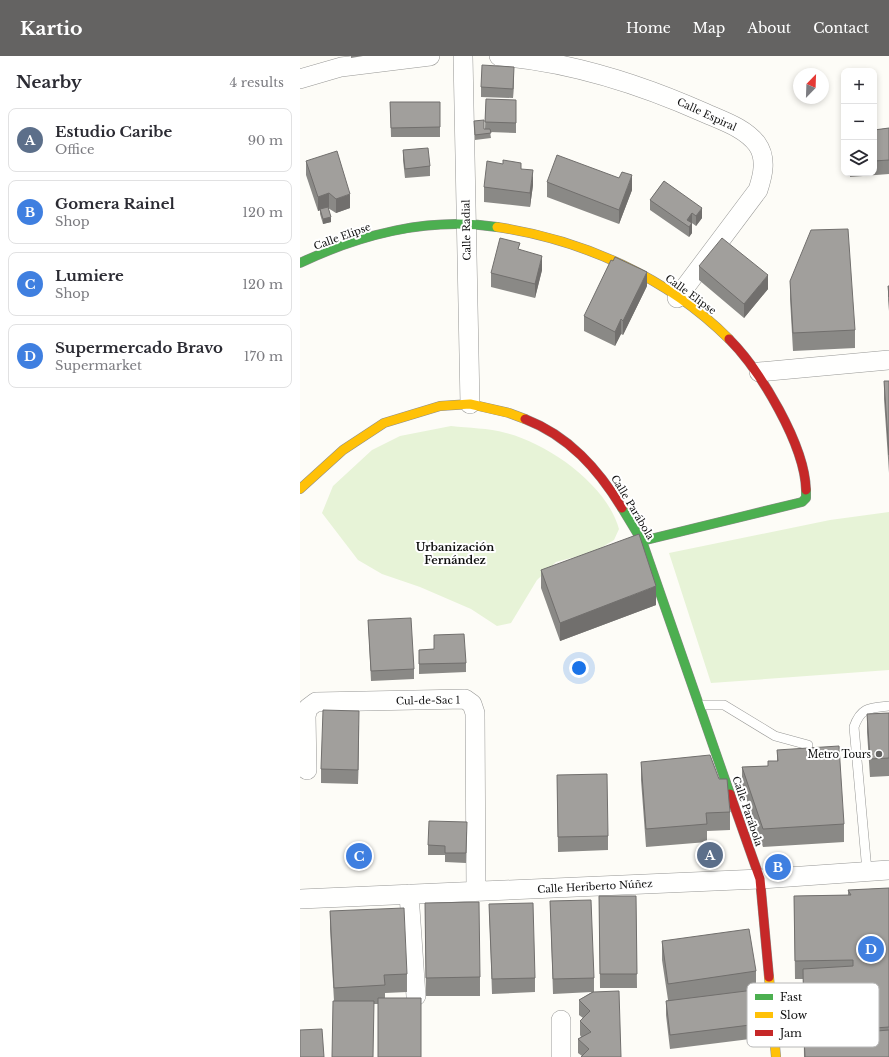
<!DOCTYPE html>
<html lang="en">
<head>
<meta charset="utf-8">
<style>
  :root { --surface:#fff; --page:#f7f7f7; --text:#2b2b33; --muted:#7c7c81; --line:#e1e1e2; --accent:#646362 }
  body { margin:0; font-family:"Libre Baskerville",serif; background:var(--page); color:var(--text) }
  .controls { position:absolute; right:12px; top:12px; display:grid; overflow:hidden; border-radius:8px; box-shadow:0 2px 6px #0003 }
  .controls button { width:36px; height:36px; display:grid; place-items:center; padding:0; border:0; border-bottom:1px solid var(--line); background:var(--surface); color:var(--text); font:20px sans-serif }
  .compass { position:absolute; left:493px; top:12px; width:36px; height:36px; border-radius:50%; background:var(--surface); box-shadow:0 2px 6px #0003; rotate:23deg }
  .you { position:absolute; left:279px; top:612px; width:14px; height:14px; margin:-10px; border:3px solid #fff; border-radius:50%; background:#1a73e8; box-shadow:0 0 0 6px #1a73e833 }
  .badge { display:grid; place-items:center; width:26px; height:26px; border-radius:50%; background:var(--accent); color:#fff; font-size:13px; font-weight:700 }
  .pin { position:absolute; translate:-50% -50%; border:2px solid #fff; box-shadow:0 1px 4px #0006 }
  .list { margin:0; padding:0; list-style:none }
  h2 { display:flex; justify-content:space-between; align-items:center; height:52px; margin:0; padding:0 16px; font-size:17px }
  h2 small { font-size:13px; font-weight:400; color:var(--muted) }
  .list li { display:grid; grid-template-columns:26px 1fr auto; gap:12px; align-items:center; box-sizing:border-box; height:64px; margin:0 8px 8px; padding:0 8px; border:1px solid var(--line); border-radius:8px }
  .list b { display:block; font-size:15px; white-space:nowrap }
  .list p { margin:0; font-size:13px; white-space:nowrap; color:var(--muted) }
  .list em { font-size:13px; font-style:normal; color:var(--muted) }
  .icon { flex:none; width:22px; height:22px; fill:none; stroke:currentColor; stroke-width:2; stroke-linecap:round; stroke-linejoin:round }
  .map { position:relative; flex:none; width:589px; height:1001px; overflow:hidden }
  header { display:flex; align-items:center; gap:24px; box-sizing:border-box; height:56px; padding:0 20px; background:var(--accent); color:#fff }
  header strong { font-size:19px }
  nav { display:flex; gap:22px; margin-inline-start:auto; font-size:14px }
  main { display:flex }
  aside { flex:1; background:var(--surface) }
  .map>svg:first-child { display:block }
  .green { fill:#e7f3d7 }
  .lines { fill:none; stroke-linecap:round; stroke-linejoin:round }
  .lane-casing { stroke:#979795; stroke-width:10 }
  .street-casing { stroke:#979795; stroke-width:20 }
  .fast-casing { stroke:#8e8d8b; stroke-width:10 }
  .slow-casing { stroke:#8e8d8b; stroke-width:10 }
  .jam-casing { stroke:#8e8d8b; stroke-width:10 }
  .lane { stroke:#fffffe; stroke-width:9 }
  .street { stroke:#fffffe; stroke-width:19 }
  .fast { stroke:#4caf50; stroke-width:9 }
  .slow { stroke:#ffc107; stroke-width:9 }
  .jam { stroke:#c62828; stroke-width:9 }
  .wall { fill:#8a8986 }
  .shaded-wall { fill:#716f6d }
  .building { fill:#a19f9c; stroke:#716f6d }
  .poi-dot { fill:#646362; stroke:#fff; stroke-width:1.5 }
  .labels { text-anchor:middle; stroke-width:4; stroke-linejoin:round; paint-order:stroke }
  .street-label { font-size:10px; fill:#111; stroke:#fff }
  .poi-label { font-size:10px; fill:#111; stroke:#fff; text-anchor:end }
  .neighbourhood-label { font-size:11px; font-weight:bold; fill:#111; stroke:#fff }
  .key { fill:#fff; stroke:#b8b8b8; stroke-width:1 }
  .key-label { font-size:11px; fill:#111 }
</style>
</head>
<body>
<header>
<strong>Kartio</strong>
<nav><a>Home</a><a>Map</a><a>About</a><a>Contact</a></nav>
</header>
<main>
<aside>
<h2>Nearby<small>4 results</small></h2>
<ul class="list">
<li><span class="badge" style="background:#5c6f8a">A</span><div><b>Estudio Caribe</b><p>Office</p></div><em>90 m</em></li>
<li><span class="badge" style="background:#3f7fe0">B</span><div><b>Gomera Rainel</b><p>Shop</p></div><em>120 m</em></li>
<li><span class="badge" style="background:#3f7fe0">C</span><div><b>Lumiere</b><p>Shop</p></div><em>120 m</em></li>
<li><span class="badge" style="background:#3f7fe0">D</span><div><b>Supermercado Bravo</b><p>Supermarket</p></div><em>170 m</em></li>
</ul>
</aside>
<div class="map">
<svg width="589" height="1001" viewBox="0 0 589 1001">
  <rect width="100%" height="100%" fill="#fdfcf7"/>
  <path class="green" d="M 151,370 C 169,372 188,372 206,377 C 249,388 307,429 319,473 L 314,484 L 294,496 L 256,506 L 237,524 L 211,567 L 197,570 L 171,553 L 120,531 L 82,518 L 58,504 L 22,457 L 33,430 L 72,394 L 100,380 Z
    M 589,456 L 589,614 L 411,627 L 369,497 L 530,464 Z"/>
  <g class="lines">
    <g class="lane-casing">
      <path id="lane" d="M 400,649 L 424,649 L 475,680 L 508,689
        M 567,815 L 554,671 C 561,651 570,652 589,650"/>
    </g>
    <g class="street-casing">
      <path id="street" d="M 163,0 L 170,348
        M 199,0 C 271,6 340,28 405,57 C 423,65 445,72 457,88 C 467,102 463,119 458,134 L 377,242
        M 0,23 L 41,11 L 130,0
        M 459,316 L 589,304
        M 7,714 L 6,660 L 8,652 L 16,646 L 165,643 L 172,648 L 175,657 L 176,835
        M 109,838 L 116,940
        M 0,843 L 460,823 L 589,814
        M 261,964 L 261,1001"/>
    </g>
    <g class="fast-casing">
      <path id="fast" d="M 0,207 C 61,178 130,161 197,171
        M 322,452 L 342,485 L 430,738
        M 342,485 L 502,446 L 506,442 L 506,434"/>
    </g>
    <g class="slow-casing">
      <path id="slow" d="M 197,171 C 283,184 367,221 429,283
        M 0,433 L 43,394 L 84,367 L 140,350 L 170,348 L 209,357 L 225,363
        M 469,921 L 476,1001"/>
    </g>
    <g class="jam-casing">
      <path id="jam" d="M 429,283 C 460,314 505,389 506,434
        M 225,363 C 269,380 298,413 322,452
        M 430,738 L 460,823 L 469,921"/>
    </g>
    <use href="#lane" class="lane"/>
    <use href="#street" class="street"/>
    <use href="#fast" class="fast"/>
    <use href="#slow" class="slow"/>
    <use href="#jam" class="jam"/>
  </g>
  <path class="wall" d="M 51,0 L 63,0 L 51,2 Z
    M 214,20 L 213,42 L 181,41 L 181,31 Z
    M 186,43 L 216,54 L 216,77 L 190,76 L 191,82 L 175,84 L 174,65 L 184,73 L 185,73 Z
    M 90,46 L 140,46 L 140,81 L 91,81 Z
    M 589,72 L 589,118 L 550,121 L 550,117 L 574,117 L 574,74 Z
    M 103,94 L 130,110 L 130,120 L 105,122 L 103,104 Z
    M 6,105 L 50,152 L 36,157 L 28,152 L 31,166 L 23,168 L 20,158 L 20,154 L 18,155 L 6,119 Z
    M 221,113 L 233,129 L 230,151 L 184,146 L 184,131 Z
    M 364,125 L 402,162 L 396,170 L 392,167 L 392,177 L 389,181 L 350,154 L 350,144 Z
    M 247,126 L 332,134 L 319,168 L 247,141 Z
    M 220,193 L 242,214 L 235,242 L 191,231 L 191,217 Z
    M 399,210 L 468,233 L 444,262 L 399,224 Z
    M 490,225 L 555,274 L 555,292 L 493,295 L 490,243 Z
    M 347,230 L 323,279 L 321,278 L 315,290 L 284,275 L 284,260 Z
    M 588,230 L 589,230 L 589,255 L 588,244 Z
    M 584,325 L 589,325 L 589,417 L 584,343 Z
    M 241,514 L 356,549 L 260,585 L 241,532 Z
    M 68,564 L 114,613 L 114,623 L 71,625 Z
    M 134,593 L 166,607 L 166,616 L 119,618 L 119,594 Z
    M 589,657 L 589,720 L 570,721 L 567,676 L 567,658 Z
    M 59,669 L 58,728 L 21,727 L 21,713 Z
    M 477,694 L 544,768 L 544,786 L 463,791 L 442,730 L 442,711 L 468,710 L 477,705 Z
    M 341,706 L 430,756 L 430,774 L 407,775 L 407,786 L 346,791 L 341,724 Z
    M 257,719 L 308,780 L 308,794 L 258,796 Z
    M 167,776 L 166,807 L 145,806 L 145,799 L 128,799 L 128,789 Z
    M 589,832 L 589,1001 L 504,1001 L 503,923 L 495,923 L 494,840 L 548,839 L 548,834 Z
    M 299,840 L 336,840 L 337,932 L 300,932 Z
    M 250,845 L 294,922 L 294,936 L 321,1001 L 282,1000 L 278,997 L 278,983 L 281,981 L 280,979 L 280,965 L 283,962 L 279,959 L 279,944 L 292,936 L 253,938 Z
    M 125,847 L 180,921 L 180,940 L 126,940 Z
    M 189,848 L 235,922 L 235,936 L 192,938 Z
    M 30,855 L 107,918 L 107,936 L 85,937 L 85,942 L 78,948 L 74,948 L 34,945 L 30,873 Z
    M 362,885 L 456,915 L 456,934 L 428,938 L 458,968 L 458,982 L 370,993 L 366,959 L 366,945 L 368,944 L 362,904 Z"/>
  <path class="shaded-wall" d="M 214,11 L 214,20 L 213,42 L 213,33 Z
    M 233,114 L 233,129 L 230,151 L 230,137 Z
    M 332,119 L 332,134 L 319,168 L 319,154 Z
    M 29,137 L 29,151 L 18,155 L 18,141 Z
    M 50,138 L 50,152 L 36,157 L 36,143 Z
    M 402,152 L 402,162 L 396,170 L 396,160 Z
    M 392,157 L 392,177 L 389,181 L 389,171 L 387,164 Z
    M 31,161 L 31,166 L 23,168 L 23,163 Z
    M 242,200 L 242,214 L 235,242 L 235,228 Z
    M 347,216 L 347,230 L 323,279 L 323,265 Z
    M 468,219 L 468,233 L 444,262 L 444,248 Z
    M 321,263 L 321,278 L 315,290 L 315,276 Z
    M 356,530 L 356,549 L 260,585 L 260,567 Z
    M 59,655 L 59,669 L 58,728 L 58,714 Z"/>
  <path class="building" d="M 182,9 L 214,11 L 213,33 L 181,31 Z
    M 186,43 L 216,44 L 216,67 L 185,66 Z
    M 90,46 L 140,46 L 140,71 L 91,72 Z
    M 184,64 L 184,73 L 190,73 L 191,77 L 175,79 L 174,65 Z
    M 589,72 L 589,104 L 574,105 L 574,74 Z
    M 128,92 L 130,110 L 105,113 L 103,94 Z
    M 37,95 L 50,138 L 36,143 L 29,137 L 18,141 L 6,105 Z
    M 257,99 L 319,122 L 322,116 L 332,119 L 319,154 L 247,126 Z
    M 203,104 L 221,107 L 221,113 L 233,114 L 230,137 L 184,131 L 187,105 L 203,108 Z
    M 364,125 L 402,152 L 396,160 L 392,157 L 387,164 L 392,167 L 389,171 L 350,144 Z
    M 28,151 L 31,161 L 23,163 L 20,153 Z
    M 548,173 L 555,274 L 493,277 L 490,225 L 511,174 Z
    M 200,182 L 220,187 L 218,193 L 242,200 L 235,228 L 191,217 Z
    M 422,182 L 468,219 L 444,248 L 399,210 Z
    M 315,201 L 347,216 L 323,265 L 321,263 L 315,276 L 284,260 L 311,204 L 313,205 Z
    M 588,230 L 589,230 L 589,241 Z
    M 584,325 L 589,325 L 589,399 Z
    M 339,478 L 356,530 L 260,567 L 241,514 Z
    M 111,562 L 114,613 L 71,615 L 68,564 Z
    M 164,578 L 166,607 L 119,608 L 119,594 L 134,593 L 134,579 Z
    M 23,654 L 59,655 L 58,714 L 21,713 Z
    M 589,657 L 589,702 L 570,703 L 567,658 Z
    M 539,690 L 544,768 L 463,773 L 442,711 L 468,710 L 468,705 L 478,705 L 477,694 Z
    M 410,699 L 419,723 L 427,723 L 430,756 L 406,757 L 407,768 L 346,773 L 341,706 Z
    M 307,718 L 308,780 L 258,781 L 257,719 Z
    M 129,765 L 167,766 L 166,797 L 145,797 L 145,790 L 128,789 Z
    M 589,832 L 589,971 L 504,977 L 503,913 L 553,910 L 553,904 L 495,905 L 494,840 L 551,839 L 548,834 Z
    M 299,840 L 336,840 L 337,918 L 300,918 Z
    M 291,844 L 294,922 L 253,923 L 250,845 Z
    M 179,846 L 180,921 L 126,922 L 125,847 Z
    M 233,847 L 235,922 L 192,923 L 189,848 Z
    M 104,852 L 107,918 L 84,919 L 85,929 L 34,932 L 30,855 Z
    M 449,873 L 456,915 L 368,928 L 362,885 Z
    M 454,934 L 458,968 L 370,979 L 366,945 Z
    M 319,935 L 321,1001 L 281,1001 L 289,993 L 278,983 L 291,976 L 280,965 L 290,955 L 279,944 L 293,936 Z
    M 78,942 L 121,942 L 121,1001 L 78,1001 Z
    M 33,945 L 74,945 L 73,1001 L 32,1001 Z
    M 22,973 L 24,1001 L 0,1001 L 0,974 Z
    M 589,974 L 589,1001 L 505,1001 L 504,981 Z"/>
  <circle class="poi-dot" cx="579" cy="698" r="4"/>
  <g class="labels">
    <g class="street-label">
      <text transform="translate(407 58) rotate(25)" y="4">Calle Espiral</text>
      <text transform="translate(166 174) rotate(-91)" y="4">Calle Radial</text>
      <text transform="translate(42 180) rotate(-20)" y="4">Calle Elipse</text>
      <text transform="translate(391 238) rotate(36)" y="4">Calle Elipse</text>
      <text transform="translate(333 451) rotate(59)" y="4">Calle Parábola</text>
      <text transform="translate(128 644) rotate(-1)" y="4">Cul-de-Sac 1</text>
      <text transform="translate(448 755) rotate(71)" y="4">Calle Parábola</text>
      <text transform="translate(295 830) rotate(-3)" y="4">Calle Heriberto Núñez</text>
    </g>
    <g class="poi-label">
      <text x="571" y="702">Metro Tours</text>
    </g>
    <g class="neighbourhood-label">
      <text x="155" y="495">Urbanización<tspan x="155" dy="13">Fernández</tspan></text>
    </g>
  </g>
  <rect x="447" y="927" width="132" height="64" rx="6" class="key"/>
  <rect x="455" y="938" width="18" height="6" fill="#4caf50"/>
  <rect x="455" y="956" width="18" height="6" fill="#ffc107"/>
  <rect x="455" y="974" width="18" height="6" fill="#c62828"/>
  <g class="key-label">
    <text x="480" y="945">Fast</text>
    <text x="480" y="963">Slow</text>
    <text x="480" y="981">Jam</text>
  </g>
</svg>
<div class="controls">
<button>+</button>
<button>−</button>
<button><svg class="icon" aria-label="layers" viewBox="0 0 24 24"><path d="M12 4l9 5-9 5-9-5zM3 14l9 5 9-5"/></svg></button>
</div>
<svg class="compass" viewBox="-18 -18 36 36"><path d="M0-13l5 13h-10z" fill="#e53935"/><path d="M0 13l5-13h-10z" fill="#7c7c81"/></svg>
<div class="you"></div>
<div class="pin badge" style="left:410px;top:799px;background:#5c6f8a">A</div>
<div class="pin badge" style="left:478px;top:811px;background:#3f7fe0">B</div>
<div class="pin badge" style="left:59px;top:800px;background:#3f7fe0">C</div>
<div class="pin badge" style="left:571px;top:893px;background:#3f7fe0">D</div>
</div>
</main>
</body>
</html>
